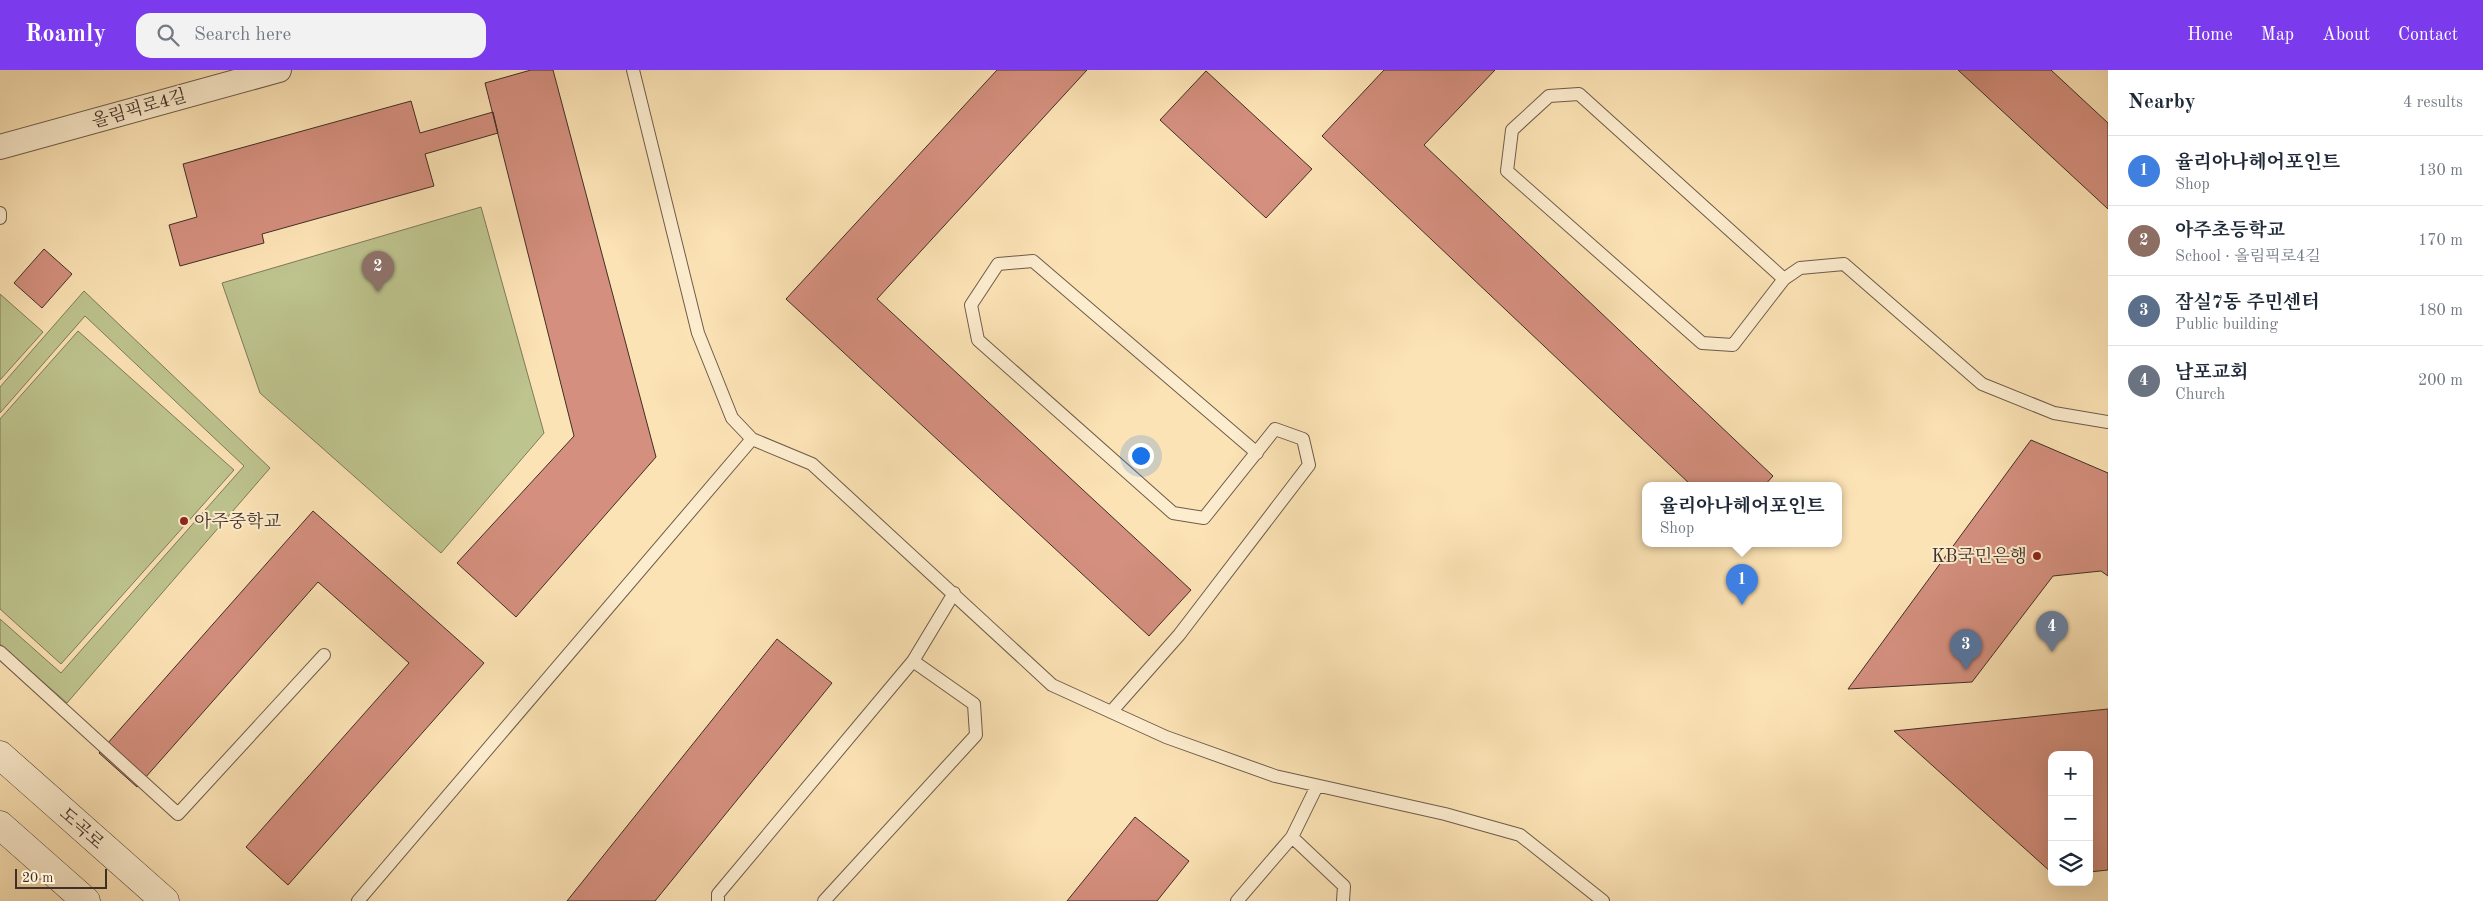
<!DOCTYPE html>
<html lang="en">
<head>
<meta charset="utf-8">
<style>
  :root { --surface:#fff; --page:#f2f2f3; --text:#1f2937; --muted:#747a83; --line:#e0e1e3; --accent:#7c3aed }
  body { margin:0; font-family:"Old Standard TT","Noto Serif KR",serif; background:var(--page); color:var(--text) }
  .controls { position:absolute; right:15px; bottom:15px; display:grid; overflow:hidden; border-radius:10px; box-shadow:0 5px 20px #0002 }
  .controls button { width:45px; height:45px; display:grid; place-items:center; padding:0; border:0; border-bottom:1px solid var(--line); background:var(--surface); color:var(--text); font:25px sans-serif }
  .scale { position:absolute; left:15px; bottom:12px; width:92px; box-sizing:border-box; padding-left:5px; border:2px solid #3f2f26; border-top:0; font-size:14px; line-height:18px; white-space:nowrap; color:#3f2f26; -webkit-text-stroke:4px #fdedcf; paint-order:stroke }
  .you { position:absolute; left:1140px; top:385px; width:18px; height:18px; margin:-12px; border:4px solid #fff; border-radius:50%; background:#1a73e8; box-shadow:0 0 0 8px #1a73e833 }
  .badge { display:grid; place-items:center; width:32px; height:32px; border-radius:50%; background:var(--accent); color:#fff; font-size:16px; font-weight:700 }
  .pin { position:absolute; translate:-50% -41px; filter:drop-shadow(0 1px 2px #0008) }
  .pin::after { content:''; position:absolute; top:26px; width:18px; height:15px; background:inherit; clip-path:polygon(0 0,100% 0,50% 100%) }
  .popup { position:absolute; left:1642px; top:412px; width:200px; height:65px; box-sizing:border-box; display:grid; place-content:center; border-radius:10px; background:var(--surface); filter:drop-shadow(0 1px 4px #0005); font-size:16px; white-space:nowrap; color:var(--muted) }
  .popup b { font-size:19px; color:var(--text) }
  .popup::after { content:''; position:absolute; left:50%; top:100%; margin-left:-10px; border:10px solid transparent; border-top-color:var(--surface) }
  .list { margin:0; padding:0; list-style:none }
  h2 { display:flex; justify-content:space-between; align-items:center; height:65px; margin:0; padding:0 20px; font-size:21px }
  h2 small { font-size:16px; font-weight:400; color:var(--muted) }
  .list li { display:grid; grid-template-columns:32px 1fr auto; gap:15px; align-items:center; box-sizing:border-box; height:70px; padding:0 20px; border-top:1px solid var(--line) }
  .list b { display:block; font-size:19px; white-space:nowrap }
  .list p { margin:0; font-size:16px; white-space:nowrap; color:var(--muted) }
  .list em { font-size:16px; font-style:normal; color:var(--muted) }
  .icon { flex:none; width:28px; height:28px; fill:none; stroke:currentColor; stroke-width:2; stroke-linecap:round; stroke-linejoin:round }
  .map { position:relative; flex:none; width:2108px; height:831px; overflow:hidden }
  header { display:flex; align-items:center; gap:30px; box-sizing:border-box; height:70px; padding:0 25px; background:var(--accent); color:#fff }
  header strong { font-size:24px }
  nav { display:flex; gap:28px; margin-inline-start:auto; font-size:18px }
  .search { width:350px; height:45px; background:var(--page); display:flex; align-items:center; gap:12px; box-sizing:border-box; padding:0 18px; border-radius:15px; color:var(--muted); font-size:19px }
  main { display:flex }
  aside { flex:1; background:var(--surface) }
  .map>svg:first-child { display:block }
  .green { fill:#bec48e; stroke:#7e7a5a }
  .building { fill:#d48f7e; stroke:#3f2f26 }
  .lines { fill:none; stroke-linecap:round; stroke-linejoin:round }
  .lane-casing { stroke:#6e5c4a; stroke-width:14 }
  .street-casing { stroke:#6e5c4a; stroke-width:26 }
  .secondary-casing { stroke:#3f2f26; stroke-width:29 }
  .lane { stroke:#fdedcf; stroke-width:12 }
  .street { stroke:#fdedcf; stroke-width:24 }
  .secondary { stroke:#fdedcf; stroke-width:28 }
  .poi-dot { fill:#8f2418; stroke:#fdedcf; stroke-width:2 }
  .labels { text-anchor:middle; stroke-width:4; stroke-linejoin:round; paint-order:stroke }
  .street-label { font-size:18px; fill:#3f2f26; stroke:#fdedcf }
  .poi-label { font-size:18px; fill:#3f2f26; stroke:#fdedcf; text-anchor:start }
</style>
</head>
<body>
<header>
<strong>Roamly</strong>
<div class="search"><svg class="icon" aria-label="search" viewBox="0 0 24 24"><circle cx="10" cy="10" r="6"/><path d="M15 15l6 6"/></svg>Search here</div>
<nav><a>Home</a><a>Map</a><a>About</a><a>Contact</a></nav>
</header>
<main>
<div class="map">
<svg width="2108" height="831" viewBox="0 0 2108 831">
  <rect width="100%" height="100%" fill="#fce3b5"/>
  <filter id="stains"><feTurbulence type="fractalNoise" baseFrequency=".004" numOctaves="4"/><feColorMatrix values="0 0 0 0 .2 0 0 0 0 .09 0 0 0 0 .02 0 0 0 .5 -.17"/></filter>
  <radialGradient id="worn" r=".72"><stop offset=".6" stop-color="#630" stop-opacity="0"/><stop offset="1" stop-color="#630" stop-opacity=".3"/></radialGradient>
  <path class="green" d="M 481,137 L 544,363 L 441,483 L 260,323 L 222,213 Z
    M 84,221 L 270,398 L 67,633 L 0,574 L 0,549 L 61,603 L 244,396 L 85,246 L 0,343 L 0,317 Z
    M 0,224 L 43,262 L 0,310 Z
    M 78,261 L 234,400 L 61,594 L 0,539 L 0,349 Z"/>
  <path class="building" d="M 531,0 L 553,0 L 656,387 L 516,547 L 457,493 L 574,366 L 485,13 Z
    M 997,0 L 1087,0 L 877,229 L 1191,520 L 1149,566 L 786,229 Z
    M 1384,0 L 1495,0 L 1424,75 L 1773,406 L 1764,416 L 1692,416 L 1322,66 Z
    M 1958,0 L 2051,0 L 2108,53 L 2108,139 Z
    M 1206,1 L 1312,99 L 1266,148 L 1160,50 Z
    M 411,31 L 420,63 L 493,42 L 498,63 L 425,84 L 434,116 L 262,164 L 264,173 L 180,196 L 169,155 L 197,147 L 183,94 Z
    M 44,179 L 72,204 L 42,238 L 14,213 Z
    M 2031,370 L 2108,403 L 2108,506 L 2101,501 L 2053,506 L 1972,612 L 1848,619 Z
    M 313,441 L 484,593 L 288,815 L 246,777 L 409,593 L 318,512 L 137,717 L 99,683 Z
    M 777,569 L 832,613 L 655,831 L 567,831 Z
    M 2108,639 L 2108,800 L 2089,802 L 2089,685 L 2052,685 L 2052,803 L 1894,661 Z
    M 1135,747 L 1189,791 L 1157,831 L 1067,831 Z"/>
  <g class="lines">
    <g class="lane-casing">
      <path id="lane" d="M 633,0 L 698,263 L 732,348 L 752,369 L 812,394 L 1052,615 L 1166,667 L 1275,706 L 1445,744 L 1520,765 L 1603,831
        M 0,143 L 0,148
        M 1784,209 L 1579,24 L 1549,26 L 1512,60 L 1507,101 L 1702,273 L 1733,275 L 1784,209 L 1800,198 L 1844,194 L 1982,314 L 2054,343 L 2108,352
        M 0,582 L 178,744 L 324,585
        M 1111,642 L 1179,565 L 1309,395 L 1303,369 L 1275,359 L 1204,448 L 1173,443 L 978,270 L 971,235 L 998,194 L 1033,191 L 1257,383
        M 1292,767 L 1344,816 L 1343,831
        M 358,831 L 752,369
        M 718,831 L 718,824 L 913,591 L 954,523
        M 824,831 L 976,665 L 974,634 L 913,591
        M 1237,831 L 1292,767 L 1317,716"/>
    </g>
    <g class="street-casing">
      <path id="street" d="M 0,77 L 279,0"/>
    </g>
    <g class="secondary-casing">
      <path id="secondary" d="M 0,685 L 165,831
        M 0,755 L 86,831"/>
    </g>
    <use href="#lane" class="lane"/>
    <use href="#street" class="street"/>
    <use href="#secondary" class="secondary"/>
  </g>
  <g class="poi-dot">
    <circle cx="184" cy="451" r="5"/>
    <circle cx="2037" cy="486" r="5"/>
  </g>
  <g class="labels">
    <g class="street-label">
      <text transform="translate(139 38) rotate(-16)" y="6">올림픽로4길</text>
      <text transform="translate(82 758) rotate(42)" y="6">도곡로</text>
    </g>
    <g class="poi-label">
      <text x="194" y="457">아주중학교</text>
      <text x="2027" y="492" text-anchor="end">KB국민은행</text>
    </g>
  </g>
  <rect width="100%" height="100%" filter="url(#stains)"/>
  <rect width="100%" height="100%" fill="url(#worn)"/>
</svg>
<div class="controls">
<button>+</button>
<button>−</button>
<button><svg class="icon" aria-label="layers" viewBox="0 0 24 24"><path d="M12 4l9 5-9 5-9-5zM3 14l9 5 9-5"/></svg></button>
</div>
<div class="scale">20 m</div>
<div class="you"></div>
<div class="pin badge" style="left:1742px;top:535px;background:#3f7fe0">1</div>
<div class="popup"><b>율리아나헤어포인트</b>Shop</div>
<div class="pin badge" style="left:378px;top:222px;background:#8d6e63">2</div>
<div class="pin badge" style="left:1966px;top:600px;background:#5c6f8a">3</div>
<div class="pin badge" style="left:2052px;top:582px;background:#6b7280">4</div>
</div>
<aside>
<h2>Nearby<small>4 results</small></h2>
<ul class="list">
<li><span class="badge" style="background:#3f7fe0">1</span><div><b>율리아나헤어포인트</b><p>Shop</p></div><em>130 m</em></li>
<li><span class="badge" style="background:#8d6e63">2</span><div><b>아주초등학교</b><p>School · 올림픽로4길</p></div><em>170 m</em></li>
<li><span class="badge" style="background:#5c6f8a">3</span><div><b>잠실7동 주민센터</b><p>Public building</p></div><em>180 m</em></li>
<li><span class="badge" style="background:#6b7280">4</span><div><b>남포교회</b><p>Church</p></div><em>200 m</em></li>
</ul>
</aside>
</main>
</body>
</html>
